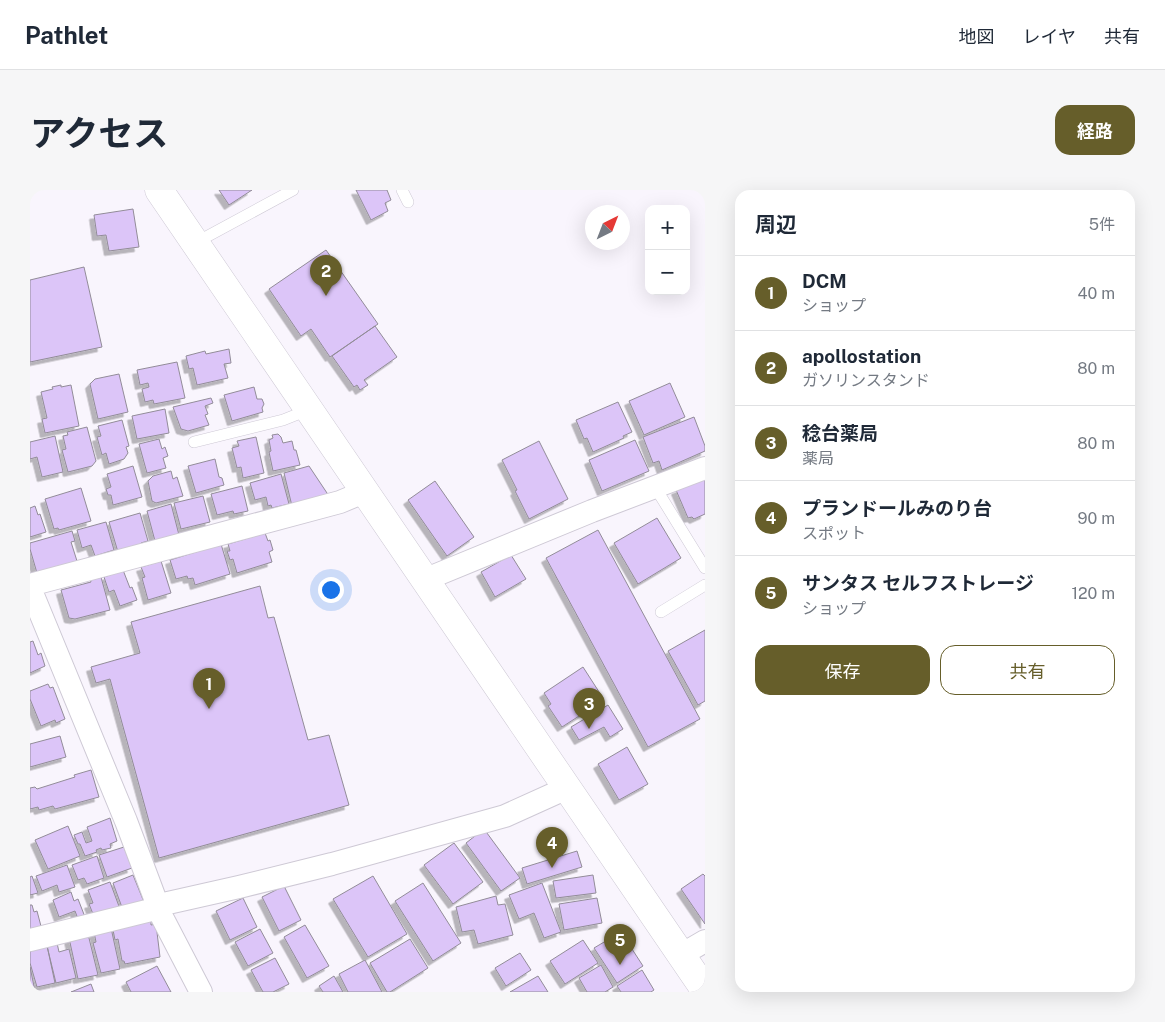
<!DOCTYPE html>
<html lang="ja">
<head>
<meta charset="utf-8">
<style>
  :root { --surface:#fff; --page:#f6f6f7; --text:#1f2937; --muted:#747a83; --line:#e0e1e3; --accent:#665e2a }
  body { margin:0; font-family:"Public Sans","Noto Sans JP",sans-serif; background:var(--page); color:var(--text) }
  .controls { position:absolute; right:15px; top:15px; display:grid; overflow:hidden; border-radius:10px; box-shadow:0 5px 20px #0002 }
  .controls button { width:45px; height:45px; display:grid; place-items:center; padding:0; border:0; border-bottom:1px solid var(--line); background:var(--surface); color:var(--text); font:25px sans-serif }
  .compass { position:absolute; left:555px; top:15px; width:45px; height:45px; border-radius:50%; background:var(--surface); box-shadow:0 5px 20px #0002; rotate:42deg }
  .you { position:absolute; left:300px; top:399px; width:18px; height:18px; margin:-12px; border:4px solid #fff; border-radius:50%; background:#1a73e8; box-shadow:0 0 0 8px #1a73e833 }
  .badge { display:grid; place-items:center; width:32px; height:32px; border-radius:50%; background:var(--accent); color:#fff; font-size:16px; font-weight:700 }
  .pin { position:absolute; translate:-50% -41px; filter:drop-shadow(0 1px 2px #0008) }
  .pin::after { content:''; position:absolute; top:26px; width:18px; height:15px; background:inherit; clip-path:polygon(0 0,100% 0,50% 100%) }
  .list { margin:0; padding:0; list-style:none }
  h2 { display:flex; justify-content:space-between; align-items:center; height:65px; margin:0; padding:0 20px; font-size:21px }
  h2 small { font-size:16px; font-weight:400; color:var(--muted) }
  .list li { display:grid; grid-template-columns:32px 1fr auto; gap:15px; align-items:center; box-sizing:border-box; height:75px; padding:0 20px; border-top:1px solid var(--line) }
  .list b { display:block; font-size:19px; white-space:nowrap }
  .list p { margin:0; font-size:16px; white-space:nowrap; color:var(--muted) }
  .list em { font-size:16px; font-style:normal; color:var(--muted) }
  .actions { display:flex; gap:10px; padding:15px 20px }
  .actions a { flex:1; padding:11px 0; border:1px solid var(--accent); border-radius:15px; text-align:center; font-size:18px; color:var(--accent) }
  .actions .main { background:var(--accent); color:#fff }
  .map { position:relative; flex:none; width:675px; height:802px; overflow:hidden; border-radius:15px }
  header { display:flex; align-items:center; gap:30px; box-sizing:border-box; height:70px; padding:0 25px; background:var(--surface); border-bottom:1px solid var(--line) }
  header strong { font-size:24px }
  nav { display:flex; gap:28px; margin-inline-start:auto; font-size:18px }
  .intro { display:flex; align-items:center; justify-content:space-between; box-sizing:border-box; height:120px; padding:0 30px }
  h1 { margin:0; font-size:35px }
  .button { padding:12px 22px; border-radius:15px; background:var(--accent); color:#fff; font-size:18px; font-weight:700 }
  main { display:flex; gap:30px; padding:0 30px }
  aside { flex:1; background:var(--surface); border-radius:15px; box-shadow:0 5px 20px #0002 }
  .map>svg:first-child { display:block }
  .building { fill:#dcc5f8; stroke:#928c98; filter:url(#shadow) }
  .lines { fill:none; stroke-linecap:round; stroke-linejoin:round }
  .lane-casing { stroke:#cec9d5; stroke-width:12 }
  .street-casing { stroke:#cec9d5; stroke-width:24 }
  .secondary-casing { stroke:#cec9d5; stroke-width:29 }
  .lane { stroke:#fff; stroke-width:11 }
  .street { stroke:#fff; stroke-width:22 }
  .secondary { stroke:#fff; stroke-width:28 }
</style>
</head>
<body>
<header>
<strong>Pathlet</strong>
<nav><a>地図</a><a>レイヤ</a><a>共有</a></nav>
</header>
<div class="intro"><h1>アクセス</h1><a class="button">経路</a></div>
<main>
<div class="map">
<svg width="675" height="802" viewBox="0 0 675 802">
  <defs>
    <filter id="shadow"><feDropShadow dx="-4.5" dy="4.5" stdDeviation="0" flood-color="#0004"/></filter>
  </defs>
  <rect width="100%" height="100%" fill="#f9f5fd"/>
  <path class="building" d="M 189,0 L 222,0 L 199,15 Z
    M 326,0 L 357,0 L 361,10 L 355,13 L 358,21 L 341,30 Z
    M 103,19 L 109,57 L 79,61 L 76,45 L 67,46 L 64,25 Z
    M 296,60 L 348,134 L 300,167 L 281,139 L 271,146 L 239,99 Z
    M 54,77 L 72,157 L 0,172 L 0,90 Z
    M 345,136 L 367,167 L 334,190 L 338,195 L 330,200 L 327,195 L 324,197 L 302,166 Z
    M 199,159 L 201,173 L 194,174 L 198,188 L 167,195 L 163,178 L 159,179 L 156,166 L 175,161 L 176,164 Z
    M 147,172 L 155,208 L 124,214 L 123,210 L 115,212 L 112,199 L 119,197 L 118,193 L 110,195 L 107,180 Z
    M 89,184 L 98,222 L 68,229 L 60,194 L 65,189 Z
    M 640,193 L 655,227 L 614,245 L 599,211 Z
    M 31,195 L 31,197 L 41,195 L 49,236 L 15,243 L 12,229 L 17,228 L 11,202 L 23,199 L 22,197 Z
    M 224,197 L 227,209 L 232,209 L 234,214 L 232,218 L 233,222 L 202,231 L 194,205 Z
    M 181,208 L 183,213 L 175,216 L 178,224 L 175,225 L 179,235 L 158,241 L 151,239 L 143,217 Z
    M 588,212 L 602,242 L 593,246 L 594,248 L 563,262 L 557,248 L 554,249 L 546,230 Z
    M 135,219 L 139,243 L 107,249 L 102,226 Z
    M 664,227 L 675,256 L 675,261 L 632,280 L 629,271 L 623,273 L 613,247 Z
    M 92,230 L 99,256 L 96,257 L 98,263 L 94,269 L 79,274 L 76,263 L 72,265 L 67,247 L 71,246 L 68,236 Z
    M 57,237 L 66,271 L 62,276 L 38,282 L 32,260 L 36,259 L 33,246 L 38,245 L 37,242 Z
    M 248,244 L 251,247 L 253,253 L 262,251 L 264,260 L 266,260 L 270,275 L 243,281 L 239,262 L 241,261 L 239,250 L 243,248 L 242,245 Z
    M 25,246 L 33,282 L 12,287 L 7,267 L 0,269 L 0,252 Z
    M 226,247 L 234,283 L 213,288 L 211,277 L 207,278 L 202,258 L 209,256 L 207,251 Z
    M 129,249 L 132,259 L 135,257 L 138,266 L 133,268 L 136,278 L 117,283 L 109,254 Z
    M 605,250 L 619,281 L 572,301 L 559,270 Z
    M 509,251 L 538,309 L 499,329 L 485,301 L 487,300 L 472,270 Z
    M 185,269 L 189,287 L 192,288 L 194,295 L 166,303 L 158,276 Z
    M 103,276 L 112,307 L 83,315 L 81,305 L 78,305 L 76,299 L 81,297 L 77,284 Z
    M 279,276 L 299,306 L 262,316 L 254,283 Z
    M 141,281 L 143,289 L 147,287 L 153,306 L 126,313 L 122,311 L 118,291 L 123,286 Z
    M 251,284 L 259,314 L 242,318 L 241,315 L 238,316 L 236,307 L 225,310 L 220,293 Z
    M 675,289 L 675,324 L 664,329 L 662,327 L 658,328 L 646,300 Z
    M 405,291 L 444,347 L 417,366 L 378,310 Z
    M 212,296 L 218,321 L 204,324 L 203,321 L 187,325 L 181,304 Z
    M 51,298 L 61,331 L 29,340 L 28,338 L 24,339 L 15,309 Z
    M 173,306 L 180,332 L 151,339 L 144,313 Z
    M 141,314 L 149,345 L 125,351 L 117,321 Z
    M 5,316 L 8,325 L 10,324 L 16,342 L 0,347 L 0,318 Z
    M 110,323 L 118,351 L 111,353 L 112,356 L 88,362 L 79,332 Z
    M 627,328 L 651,368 L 608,394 L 584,353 Z
    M 76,332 L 84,360 L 65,366 L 61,355 L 52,358 L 47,340 Z
    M 568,340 L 670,529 L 618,557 L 516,368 Z
    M 42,341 L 45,351 L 41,352 L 47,371 L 7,383 L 0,359 L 0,353 Z
    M 235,343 L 238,351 L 240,350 L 243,360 L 239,362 L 242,372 L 207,383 L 203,369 L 200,370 L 197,361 L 200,361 L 198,354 Z
    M 191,354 L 200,384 L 165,395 L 163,388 L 158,389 L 157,386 L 146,389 L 140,370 Z
    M 481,365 L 496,389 L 465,407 L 451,382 Z
    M 131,371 L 141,403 L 118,410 L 112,388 L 115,387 L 111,377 Z
    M 93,380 L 100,398 L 102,397 L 107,410 L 90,416 L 84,400 L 79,402 L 74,387 Z
    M 71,387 L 80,420 L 45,429 L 39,428 L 31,400 L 61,392 L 60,389 Z
    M 230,396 L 238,428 L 244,427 L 278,550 L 299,545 L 319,615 L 129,668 L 80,489 L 66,493 L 61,477 L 110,463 L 101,432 Z
    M 675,440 L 675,511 L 668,515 L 638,461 Z
    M 3,451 L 8,465 L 11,463 L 15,476 L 0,483 L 0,452 Z
    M 553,477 L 573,508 L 562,516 L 563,517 L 532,537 L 518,516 L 521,514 L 514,503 Z
    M 18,494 L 20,498 L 23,497 L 35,529 L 26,533 L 25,530 L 11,536 L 0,509 L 0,501 Z
    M 578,515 L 593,539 L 580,547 L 574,537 L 549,550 L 541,537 Z
    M 30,546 L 36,567 L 0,577 L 0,554 Z
    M 597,557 L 618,594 L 589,610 L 568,574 Z
    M 61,580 L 69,607 L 25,619 L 23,616 L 9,620 L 8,617 L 0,619 L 0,598 L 5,597 L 7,599 L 45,587 L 44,585 Z
    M 80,628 L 87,651 L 80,654 L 81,658 L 72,660 L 71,658 L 66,660 L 67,662 L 55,666 L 50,654 L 48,654 L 44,645 L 52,642 L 56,653 L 62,651 L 57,637 Z
    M 38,636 L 50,666 L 18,679 L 5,650 Z
    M 454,639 L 490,688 L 471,701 L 436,653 Z
    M 424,653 L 453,692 L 423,714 L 394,675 Z
    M 94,657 L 102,678 L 77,687 L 69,665 Z
    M 547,661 L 552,677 L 497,694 L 492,678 Z
    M 67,666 L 74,688 L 57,694 L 54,688 L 48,690 L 42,675 Z
    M 37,675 L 45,697 L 29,702 L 27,695 L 12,701 L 6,686 Z
    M 673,684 L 675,686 L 675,734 L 651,699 Z
    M 103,685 L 114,712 L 93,720 L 83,693 Z
    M 563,685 L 566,703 L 526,708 L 523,691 Z
    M 2,686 L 8,703 L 0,705 L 0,687 Z
    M 343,686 L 377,744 L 338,767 L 303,709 Z
    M 80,692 L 90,719 L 65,729 L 59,714 L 63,713 L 58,700 Z
    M 393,693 L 431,753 L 403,771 L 365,711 Z
    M 512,693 L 531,742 L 514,748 L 504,723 L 489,729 L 479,705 Z
    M 254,696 L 271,730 L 249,741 L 232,707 Z
    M 41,702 L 44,711 L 48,709 L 55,727 L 48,729 L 45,721 L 29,727 L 23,710 Z
    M 466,706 L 468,715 L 475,714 L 483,745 L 448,754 L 444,740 L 432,742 L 426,717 Z
    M 213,708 L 227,737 L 200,750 L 186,721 Z
    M 567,708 L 572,733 L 534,740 L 529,714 Z
    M 0,715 L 2,715 L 4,722 L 7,721 L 12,740 L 0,743 Z
    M 121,731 L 121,735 L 126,734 L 130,767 L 95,774 L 94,771 L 92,771 L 88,749 L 85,750 L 82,735 Z
    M 275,735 L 299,776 L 277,788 L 254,747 Z
    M 81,738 L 90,779 L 71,783 L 63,753 L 66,752 L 64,742 Z
    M 230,739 L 243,763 L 218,776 L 205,752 Z
    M 591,742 L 613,776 L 587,793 L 564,758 Z
    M 58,744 L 68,785 L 48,789 L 39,748 Z
    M 380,749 L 398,778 L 360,802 L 357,802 L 340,773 Z
    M 553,750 L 568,773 L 535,794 L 520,771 Z
    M 16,751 L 25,793 L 7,797 L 0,773 L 0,755 Z
    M 27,753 L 29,762 L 39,759 L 46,788 L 26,793 L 17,756 Z
    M 490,763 L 501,780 L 476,796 L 465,778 Z
    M 245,768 L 259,794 L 243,802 L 233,802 L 221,780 Z
    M 335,770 L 352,802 L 318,802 L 309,784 Z
    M 571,775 L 583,797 L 575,802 L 557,802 L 549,788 Z
    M 127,776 L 141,802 L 101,802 L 96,792 Z
    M 0,777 L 5,801 L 0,802 Z
    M 612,780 L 624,800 L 621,802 L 591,802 L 587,796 Z
    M 304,786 L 313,802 L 293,802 L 289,796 Z
    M 508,786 L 518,802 L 480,802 Z
    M 61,794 L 64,802 L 41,802 Z"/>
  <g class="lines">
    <g class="lane-casing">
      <path id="lane" d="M 372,0 L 378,12
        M 165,53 L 263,0
        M 164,252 L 253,230 L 278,220
        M 625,297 L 675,378
        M 631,422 L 675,395"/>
    </g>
    <g class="street-casing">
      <path id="street" d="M 394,390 L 562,321 L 675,278
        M 0,395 L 310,312 L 334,302
        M 0,398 L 96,631 L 132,727 L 171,802
        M 129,715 L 209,697 L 302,674 L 475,626 L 537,598
        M 0,750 L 129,718
        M 651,765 L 675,751"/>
    </g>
    <g class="secondary-casing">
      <path id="secondary" d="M 129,0 L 675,800"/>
    </g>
    <use href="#lane" class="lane"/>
    <use href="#street" class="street"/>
    <use href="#secondary" class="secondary"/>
  </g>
</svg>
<div class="controls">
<button>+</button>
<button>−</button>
</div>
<svg class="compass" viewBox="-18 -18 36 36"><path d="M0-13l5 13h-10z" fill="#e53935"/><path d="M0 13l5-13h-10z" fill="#747a83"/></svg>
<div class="you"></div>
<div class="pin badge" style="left:179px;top:519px">1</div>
<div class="pin badge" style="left:296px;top:106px">2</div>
<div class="pin badge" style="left:559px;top:539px">3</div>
<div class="pin badge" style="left:522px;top:678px">4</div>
<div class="pin badge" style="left:590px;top:775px">5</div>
</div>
<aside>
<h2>周辺<small>5件</small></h2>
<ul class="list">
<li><span class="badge">1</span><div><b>DCM</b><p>ショップ</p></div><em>40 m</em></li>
<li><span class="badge">2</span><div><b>apollostation</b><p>ガソリンスタンド</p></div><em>80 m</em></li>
<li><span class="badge">3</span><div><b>稔台薬局</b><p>薬局</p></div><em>80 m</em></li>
<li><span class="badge">4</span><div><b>プランドールみのり台</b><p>スポット</p></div><em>90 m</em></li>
<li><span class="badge">5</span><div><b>サンタス セルフストレージ</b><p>ショップ</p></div><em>120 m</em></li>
</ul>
<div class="actions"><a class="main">保存</a><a>共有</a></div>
</aside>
</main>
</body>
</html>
